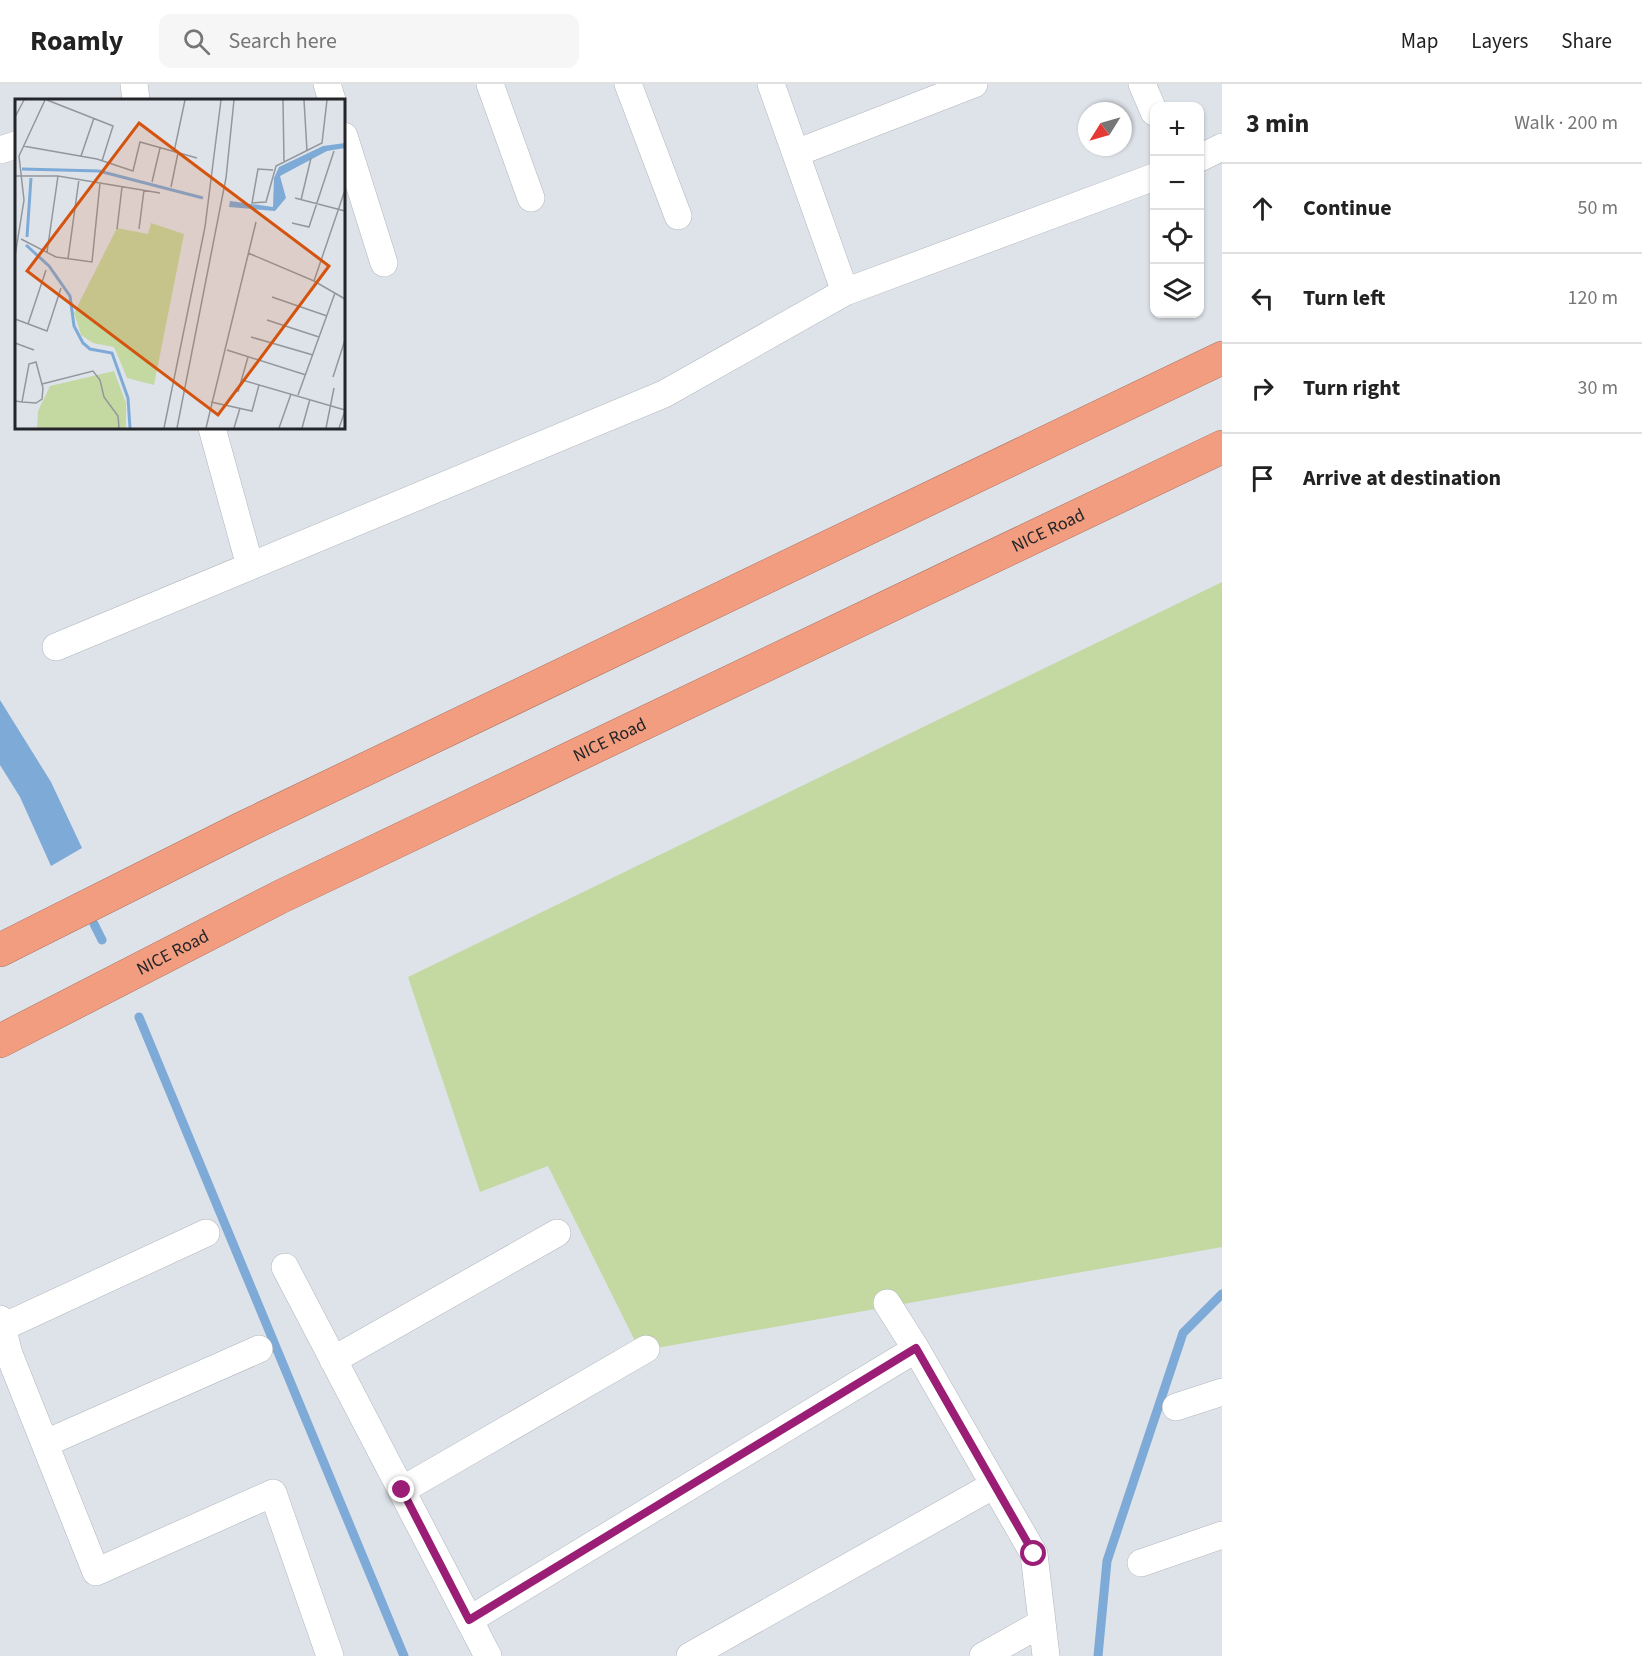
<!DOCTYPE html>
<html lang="en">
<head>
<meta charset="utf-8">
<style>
  :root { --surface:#fff; --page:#f6f6f6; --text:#222; --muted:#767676; --line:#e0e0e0 }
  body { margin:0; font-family:"Source Sans 3",sans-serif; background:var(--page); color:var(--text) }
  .controls { position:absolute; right:18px; top:18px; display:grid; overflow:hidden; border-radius:12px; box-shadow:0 2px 4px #0004 }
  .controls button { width:54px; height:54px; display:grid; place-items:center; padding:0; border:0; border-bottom:2px solid var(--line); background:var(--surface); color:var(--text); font:30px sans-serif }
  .compass { position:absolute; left:1078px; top:18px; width:54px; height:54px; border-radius:50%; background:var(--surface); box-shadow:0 2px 4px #0004; rotate:233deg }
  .stop { position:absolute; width:18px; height:18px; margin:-14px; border:4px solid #9a1e75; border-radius:50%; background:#fff }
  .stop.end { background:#9a1e75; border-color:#fff; box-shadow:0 2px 6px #0008 }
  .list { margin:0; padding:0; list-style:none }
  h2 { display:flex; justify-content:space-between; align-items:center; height:78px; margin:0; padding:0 24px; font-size:26px }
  h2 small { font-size:20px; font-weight:400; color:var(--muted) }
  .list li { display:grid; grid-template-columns:39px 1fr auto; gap:18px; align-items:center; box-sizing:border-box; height:90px; padding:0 24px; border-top:2px solid var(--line) }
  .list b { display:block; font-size:22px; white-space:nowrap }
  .list em { font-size:20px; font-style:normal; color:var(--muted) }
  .icon { flex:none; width:33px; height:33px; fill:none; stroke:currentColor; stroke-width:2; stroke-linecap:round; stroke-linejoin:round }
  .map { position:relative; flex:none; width:1222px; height:1572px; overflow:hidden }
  header { display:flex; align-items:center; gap:36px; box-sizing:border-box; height:84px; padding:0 30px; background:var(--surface); border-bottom:2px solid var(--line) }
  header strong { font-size:28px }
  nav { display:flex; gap:33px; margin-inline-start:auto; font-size:21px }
  .search { width:420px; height:54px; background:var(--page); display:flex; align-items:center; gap:15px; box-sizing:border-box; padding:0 21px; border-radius:12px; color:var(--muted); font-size:22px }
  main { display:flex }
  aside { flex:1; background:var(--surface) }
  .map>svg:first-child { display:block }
  .green { fill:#c4d8a2 }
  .water { fill:#7eaad7 }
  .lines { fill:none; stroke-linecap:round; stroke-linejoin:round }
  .stream { stroke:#7eaad7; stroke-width:9 }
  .minor-casing { stroke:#b1b6bd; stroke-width:28 }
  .motorway-casing { stroke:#aa7361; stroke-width:34 }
  .minor { stroke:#fff; stroke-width:27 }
  .motorway { stroke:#f29d7f; stroke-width:33 }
  .route { stroke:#9a1e75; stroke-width:8 }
  .labels { text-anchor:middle; stroke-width:6; stroke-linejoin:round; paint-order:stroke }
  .street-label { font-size:18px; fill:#232528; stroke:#dee3ea }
  .inset-river { fill:none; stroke:#7eaad7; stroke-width:3 }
  .inset-road { fill:none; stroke:#93979c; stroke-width:1.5 }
  .view { fill:#d4540f; fill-opacity:0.15; stroke:#d4540f; stroke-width:3 }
  .inset-edge { fill:none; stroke:#232528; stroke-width:3 }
</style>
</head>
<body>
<header>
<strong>Roamly</strong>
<div class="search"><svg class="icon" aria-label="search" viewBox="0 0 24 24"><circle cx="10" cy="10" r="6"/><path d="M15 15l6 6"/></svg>Search here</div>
<nav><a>Map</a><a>Layers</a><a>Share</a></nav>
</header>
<main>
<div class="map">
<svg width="1222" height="1572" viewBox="0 0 1222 1572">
  <rect width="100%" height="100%" fill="#dee3ea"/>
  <path class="green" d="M 1222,498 L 1222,1163 L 640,1267 L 548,1082 L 480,1108 L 408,893 Z"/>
  <path class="water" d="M 0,616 L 51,698 L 82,764 L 51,782 L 20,713 L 0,681 Z"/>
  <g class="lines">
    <path class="stream" d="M 94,840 L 102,856
      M 139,933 L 404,1572
      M 1098,1572 L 1107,1477 L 1183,1249 L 1222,1210"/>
    <g class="minor-casing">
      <path id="minor" d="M 134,0 L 136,16
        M 327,0 L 332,16
        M 490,0 L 531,114
        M 628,0 L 678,132
        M 771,0 L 845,208
        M 1142,0 L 1154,28
        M 344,52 L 384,179
        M 0,66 L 16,61
        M 796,69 L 974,0
        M 1200,74 L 1222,63
        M 212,344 L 250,482
        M 56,563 L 664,310 L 845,208 L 1154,93
        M 285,1183 L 488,1572
        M 887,1219 L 916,1265
        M 0,1235 L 9,1270 L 96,1488 L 273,1409 L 330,1572
        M 3,1243 L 206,1149
        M 333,1276 L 557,1149
        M 1176,1323 L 1222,1308
        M 46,1359 L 259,1265
        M 402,1406 L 646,1265
        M 1141,1479 L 1222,1451
        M 469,1536 L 916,1265 L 1034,1470 L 1046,1572
        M 690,1572 L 994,1401
        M 983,1572 L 1042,1539"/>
    </g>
    <g class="motorway-casing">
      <g id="motorway">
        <path d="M 0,866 L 243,744 L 1222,274"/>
        <path id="s1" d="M 0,957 L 282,812 L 1222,363"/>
      </g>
    </g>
    <use href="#minor" class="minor"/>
    <use href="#motorway" class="motorway"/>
  </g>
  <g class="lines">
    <path class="route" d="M 402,1406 L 469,1536 L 916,1264 L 1034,1470"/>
  </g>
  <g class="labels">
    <g class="street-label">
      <text dy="6" stroke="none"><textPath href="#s1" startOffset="1166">NICE Road</textPath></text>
      <text dy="6" stroke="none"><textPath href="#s1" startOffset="680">NICE Road</textPath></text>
      <text dy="6" stroke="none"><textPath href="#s1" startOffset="194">NICE Road</textPath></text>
    </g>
  </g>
  <g transform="translate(15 15)">
    <rect width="330" height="330" fill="#dee3ea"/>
    <path d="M 136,124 L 169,135 L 139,286 L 112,279 L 99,248 L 78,244 L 66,236 L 59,214 L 102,129 L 133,135 ZM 99,272 L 111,304 L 111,329 L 22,329 L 23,312 L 35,287 Z" fill="#c4d8a2"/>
    <path d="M 330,44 L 330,49 L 312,52 L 265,77 L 271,99 L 260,112 L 214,108 L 215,102 L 258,108 L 259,79 L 264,68 L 308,47 Z" fill="#7eaad7"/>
    <path class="inset-river" d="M 7,70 L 84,72 L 188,99M 12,138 L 16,79M 11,146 L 34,167 L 55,197 L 59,227 L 68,244 L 75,250 L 97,254 L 113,299 L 115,329"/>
    <path class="inset-road" d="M 32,1 L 98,27 L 87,62M 268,1 L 269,63M 289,1 L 292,52M 0,18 L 9,1M 8,47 L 82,60 L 118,72 L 125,43 L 182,59M 159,53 L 170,1M 66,57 L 79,19M 258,71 L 243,70 L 237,104 L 251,103 L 261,67 L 307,44 L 312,1M 0,77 L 43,77 L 145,94M 137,83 L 145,49M 156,88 L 163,54M 280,99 L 330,112M 286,101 L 296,59M 277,124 L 294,128 L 319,52M 102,130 L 107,88M 124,130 L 129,91M 6,140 L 41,158 L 77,163 L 85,84M 32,153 L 43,77M 233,154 L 299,182 L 330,91M 0,157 L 9,101 L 4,57 L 30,1M 53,160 L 64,80M 299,182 L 330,200M 257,198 L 312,217M 0,220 L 32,232 L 46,189M 252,221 L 304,238M 13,225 L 31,171M 236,238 L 298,256M 0,244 L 19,251M 212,251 L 291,276M 318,278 L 330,241M 227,281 L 330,311M 27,285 L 78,272 L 85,281 L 89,298 L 103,317 L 104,329M 223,293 L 233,258M 283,296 L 320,194M 0,302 L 7,303 L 14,265 L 21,263 L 28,289 L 27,300 L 21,304 L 7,303M 196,303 L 237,312 L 244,286M 149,329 L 190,128 L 206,1M 162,329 L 211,79 L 219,1M 191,329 L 241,123M 219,329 L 225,309M 264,329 L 276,295M 287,329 L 295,300M 311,329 L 319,289M 324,329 L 330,312"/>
    <path class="view" d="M 124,24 L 314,167 L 203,316 L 12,172 Z"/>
    <rect width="330" height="330" class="inset-edge"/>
  </g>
</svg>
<div class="controls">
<button>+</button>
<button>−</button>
<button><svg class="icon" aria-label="locate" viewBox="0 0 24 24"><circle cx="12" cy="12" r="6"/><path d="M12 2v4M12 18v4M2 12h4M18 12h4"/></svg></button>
<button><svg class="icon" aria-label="layers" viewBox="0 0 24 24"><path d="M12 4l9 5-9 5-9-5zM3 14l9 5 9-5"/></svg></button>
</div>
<svg class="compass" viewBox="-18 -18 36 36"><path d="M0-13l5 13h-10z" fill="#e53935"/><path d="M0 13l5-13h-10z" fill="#767676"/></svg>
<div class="stop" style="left:1034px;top:1470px"></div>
<div class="stop end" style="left:402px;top:1406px"></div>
</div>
<aside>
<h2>3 min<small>Walk · 200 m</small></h2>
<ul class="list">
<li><svg class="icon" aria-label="ahead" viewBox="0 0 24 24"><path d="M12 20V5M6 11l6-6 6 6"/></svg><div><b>Continue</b></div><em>50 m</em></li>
<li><svg class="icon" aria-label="left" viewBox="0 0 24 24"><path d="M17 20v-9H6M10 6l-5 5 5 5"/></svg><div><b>Turn left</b></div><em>120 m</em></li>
<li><svg class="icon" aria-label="right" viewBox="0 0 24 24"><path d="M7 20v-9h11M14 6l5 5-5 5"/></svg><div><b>Turn right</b></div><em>30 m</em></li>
<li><svg class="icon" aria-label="arrive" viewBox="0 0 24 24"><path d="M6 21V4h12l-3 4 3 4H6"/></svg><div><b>Arrive at destination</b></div></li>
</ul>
</aside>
</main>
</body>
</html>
